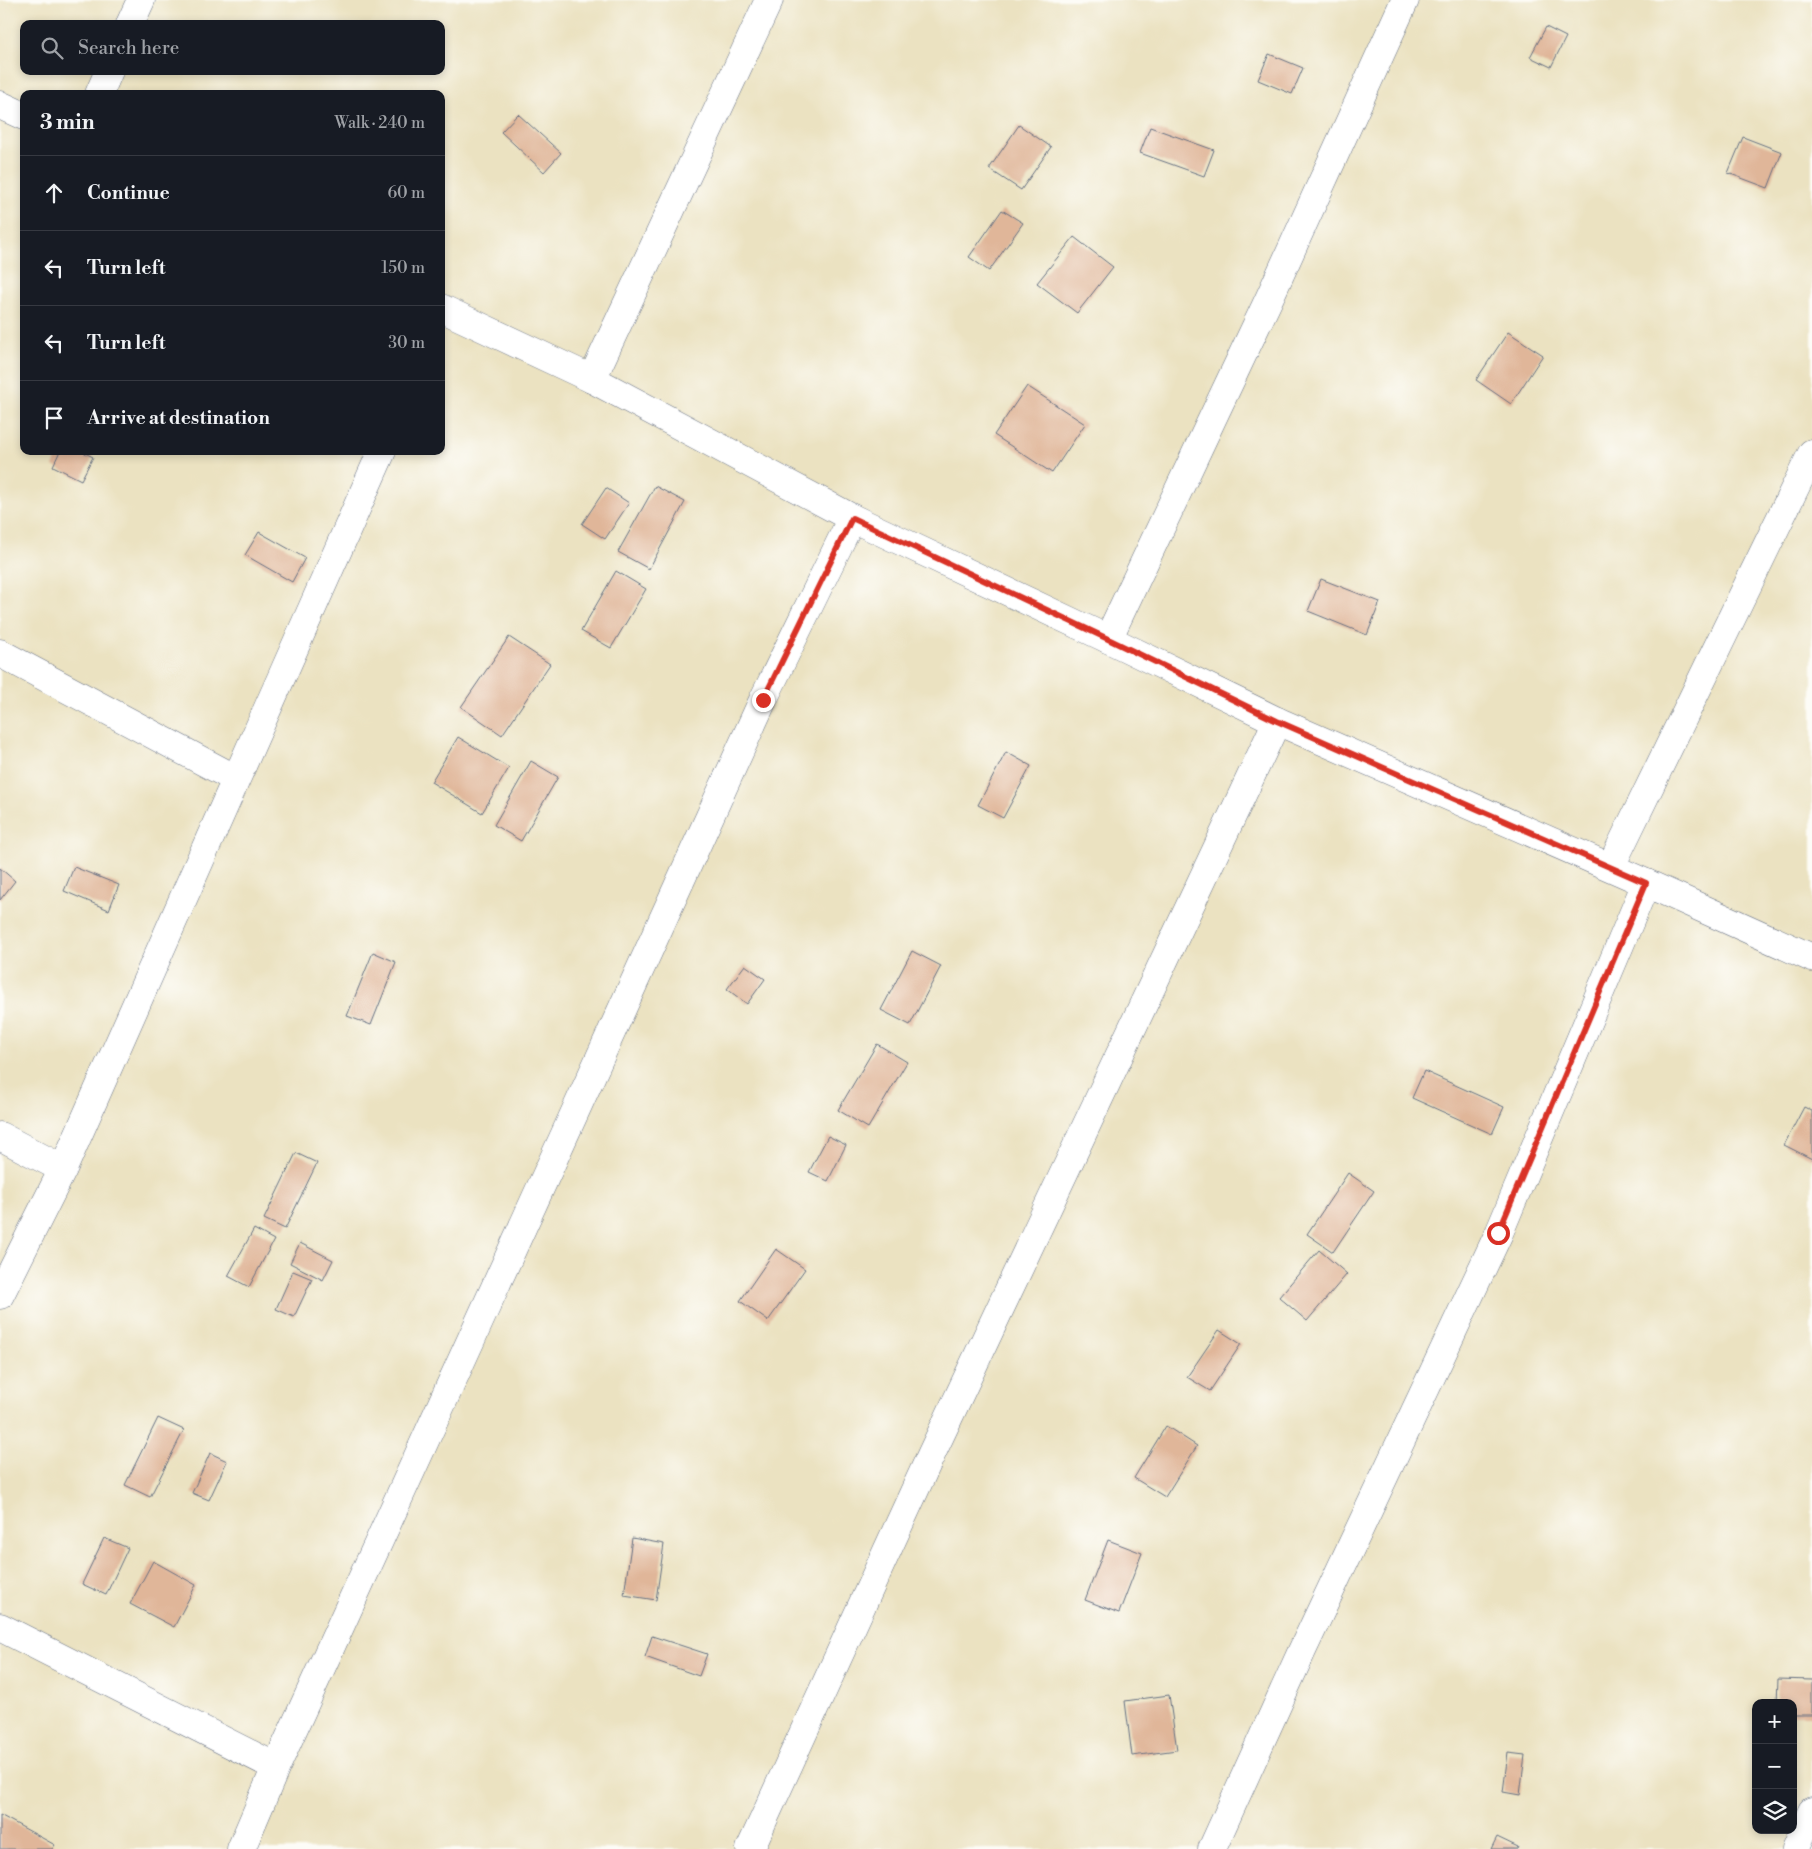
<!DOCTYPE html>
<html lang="en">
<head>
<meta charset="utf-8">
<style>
  :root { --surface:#171b24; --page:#20242c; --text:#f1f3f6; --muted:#9ea1a6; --line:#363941 }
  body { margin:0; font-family:"Libre Bodoni",serif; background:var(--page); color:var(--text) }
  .controls { position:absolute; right:15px; bottom:15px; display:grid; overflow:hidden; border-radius:10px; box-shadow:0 2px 8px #0003 }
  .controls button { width:45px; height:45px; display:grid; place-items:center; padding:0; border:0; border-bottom:1px solid var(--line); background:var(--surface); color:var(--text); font:25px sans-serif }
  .stop { position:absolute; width:15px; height:15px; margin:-11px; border:4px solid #d93025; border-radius:50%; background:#fff }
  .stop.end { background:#d93025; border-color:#fff; box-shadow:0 1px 5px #0008 }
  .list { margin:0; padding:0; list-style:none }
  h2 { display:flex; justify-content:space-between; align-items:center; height:65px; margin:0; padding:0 20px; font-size:21px }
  h2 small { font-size:16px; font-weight:400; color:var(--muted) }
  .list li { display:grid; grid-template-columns:32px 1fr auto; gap:15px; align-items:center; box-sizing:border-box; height:75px; padding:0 20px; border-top:1px solid var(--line) }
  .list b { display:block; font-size:19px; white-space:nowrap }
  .list em { font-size:16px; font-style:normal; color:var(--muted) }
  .icon { flex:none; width:28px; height:28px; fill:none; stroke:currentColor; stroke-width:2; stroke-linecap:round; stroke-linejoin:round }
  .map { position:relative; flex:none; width:1812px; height:1849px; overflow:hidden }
  .search { position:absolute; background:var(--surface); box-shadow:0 2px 8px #0003; left:20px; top:20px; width:425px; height:55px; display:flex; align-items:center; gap:12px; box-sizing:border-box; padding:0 18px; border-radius:10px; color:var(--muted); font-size:19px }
  .panel { position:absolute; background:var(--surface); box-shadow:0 2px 8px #0003; left:20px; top:90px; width:425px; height:365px; border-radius:10px }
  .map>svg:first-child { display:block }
  .building { fill:#e0b699 }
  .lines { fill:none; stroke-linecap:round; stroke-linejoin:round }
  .minor-casing { stroke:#646e81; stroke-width:29 }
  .tertiary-casing { stroke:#646e81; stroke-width:29 }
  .minor { stroke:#fff; stroke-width:28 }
  .tertiary { stroke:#fff; stroke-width:28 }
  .route { stroke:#d93025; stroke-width:6 }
</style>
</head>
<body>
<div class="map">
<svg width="1812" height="1849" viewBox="0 0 1812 1849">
  <rect width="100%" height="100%" fill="#fdfcf7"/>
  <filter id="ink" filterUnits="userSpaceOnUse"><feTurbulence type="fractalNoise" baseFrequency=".02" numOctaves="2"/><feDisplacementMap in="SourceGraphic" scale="10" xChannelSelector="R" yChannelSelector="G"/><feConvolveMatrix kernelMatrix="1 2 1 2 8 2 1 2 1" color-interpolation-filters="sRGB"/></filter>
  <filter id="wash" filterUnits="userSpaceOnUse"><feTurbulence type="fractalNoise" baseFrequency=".0096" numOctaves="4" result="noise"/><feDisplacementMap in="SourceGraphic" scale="20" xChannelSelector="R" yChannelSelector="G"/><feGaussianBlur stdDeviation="1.12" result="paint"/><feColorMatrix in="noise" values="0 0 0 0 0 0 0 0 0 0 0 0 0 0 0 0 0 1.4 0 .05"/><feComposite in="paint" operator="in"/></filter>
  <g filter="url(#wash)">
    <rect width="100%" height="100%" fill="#ebe2c1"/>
    <g id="blocks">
      <path class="building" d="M 1546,27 L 1566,37 L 1551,67 L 1530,57 Z
        M 1269,54 L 1303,68 L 1292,94 L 1258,80 Z
        M 518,114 L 561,153 L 544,172 L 501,132 Z
        M 1019,125 L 1051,147 L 1021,190 L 989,169 Z
        M 1150,127 L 1214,150 L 1204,176 L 1140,153 Z
        M 1743,137 L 1782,152 L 1768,188 L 1728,173 Z
        M 1002,210 L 1023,223 L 989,271 L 969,257 Z
        M 1074,237 L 1113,267 L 1077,313 L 1037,283 Z
        M 1508,332 L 1543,355 L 1511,404 L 1476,380 Z
        M 1027,386 L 1085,424 L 1052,473 L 994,435 Z
        M 60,451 L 81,451 L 93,457 L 81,480 L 53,466 Z
        M 655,486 L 685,502 L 649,569 L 618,552 Z
        M 606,488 L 629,503 L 605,539 L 582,524 Z
        M 259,532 L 305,558 L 292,582 L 245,555 Z
        M 616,571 L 646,589 L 611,648 L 581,631 Z
        M 1321,579 L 1380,602 L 1367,635 L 1308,611 Z
        M 509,637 L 550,664 L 502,735 L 461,707 Z
        M 458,737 L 509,768 L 482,813 L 431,782 Z
        M 1006,752 L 1031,766 L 1003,818 L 978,805 Z
        M 531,761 L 558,777 L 521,841 L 494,825 Z
        M 74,867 L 119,885 L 109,910 L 64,891 Z
        M 0,868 L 15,881 L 0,900 Z
        M 912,951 L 941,966 L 910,1025 L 881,1010 Z
        M 373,952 L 396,962 L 371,1025 L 347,1016 Z
        M 745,965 L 765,979 L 747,1004 L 727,989 Z
        M 877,1044 L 907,1062 L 868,1128 L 838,1110 Z
        M 1424,1071 L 1504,1107 L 1492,1134 L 1412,1098 Z
        M 1804,1107 L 1812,1111 L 1812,1159 L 1784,1145 Z
        M 828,1136 L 846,1145 L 828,1181 L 809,1172 Z
        M 296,1153 L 317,1163 L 285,1229 L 264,1219 Z
        M 1348,1173 L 1374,1191 L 1333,1252 L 1307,1234 Z
        M 254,1229 L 274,1240 L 249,1287 L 228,1276 Z
        M 300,1243 L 333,1260 L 323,1280 L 290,1263 Z
        M 776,1249 L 805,1269 L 768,1321 L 740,1301 Z
        M 1319,1250 L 1347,1274 L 1307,1321 L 1279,1297 Z
        M 293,1271 L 312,1279 L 294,1317 L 276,1309 Z
        M 1219,1330 L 1241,1344 L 1210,1391 L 1187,1377 Z
        M 158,1418 L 184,1430 L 150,1497 L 125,1485 Z
        M 1166,1426 L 1197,1446 L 1165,1497 L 1134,1478 Z
        M 210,1453 L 227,1461 L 209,1500 L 192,1493 Z
        M 104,1538 L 128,1548 L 106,1595 L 82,1584 Z
        M 632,1538 L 664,1544 L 656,1600 L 624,1595 Z
        M 1108,1540 L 1142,1553 L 1119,1613 L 1085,1600 Z
        M 153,1561 L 196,1585 L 174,1627 L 130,1604 Z
        M 652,1636 L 707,1654 L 699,1676 L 645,1657 Z
        M 1778,1679 L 1812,1680 L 1812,1715 L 1793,1715 L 1793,1703 L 1777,1703 Z
        M 1169,1695 L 1177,1750 L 1132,1756 L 1125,1701 Z
        M 1508,1753 L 1525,1755 L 1520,1795 L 1503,1792 Z
        M 0,1815 L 55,1845 L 52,1849 L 0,1849 Z
        M 1497,1837 L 1518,1847 L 1517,1849 L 1491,1849 Z"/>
    </g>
  </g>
  <g filter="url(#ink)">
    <use href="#blocks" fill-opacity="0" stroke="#646e81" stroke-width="1"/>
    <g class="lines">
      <g class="minor-casing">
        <path id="minor" d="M 130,24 L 141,0
          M 99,94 L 109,71
          M 592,379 L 769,0
          M 1108,639 L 1268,301 L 1405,0
          M 0,653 L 236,779
          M 1611,866 L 1812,453
          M 0,1136 L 63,1169
          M 0,1295 L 63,1169 L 382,451
          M 0,1627 L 276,1767
          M 241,1849 L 276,1767 L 763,700 L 852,518
          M 750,1849 L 931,1455 L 1277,721
          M 1212,1849 L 1301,1653 L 1499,1233 L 1646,883 L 1812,958
          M 1795,1849 L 1812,1811"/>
      </g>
      <g class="tertiary-casing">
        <path id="tertiary" d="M 0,105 L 24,116
          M 441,308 L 592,379 L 852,518 L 1108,639 L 1277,721 L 1646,883"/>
      </g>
      <use href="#minor" class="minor"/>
      <use href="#tertiary" class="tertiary"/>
    </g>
  </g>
  <g class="lines" filter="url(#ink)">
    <path class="route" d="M 763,700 L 852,518 L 1108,639 L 1277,721 L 1646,883 L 1498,1233"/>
  </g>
</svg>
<div class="controls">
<button>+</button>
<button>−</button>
<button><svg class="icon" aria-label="layers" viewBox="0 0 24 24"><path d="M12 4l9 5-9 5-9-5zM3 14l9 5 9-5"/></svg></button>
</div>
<div class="stop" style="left:1498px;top:1233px"></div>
<div class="stop end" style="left:763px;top:700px"></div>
<div class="search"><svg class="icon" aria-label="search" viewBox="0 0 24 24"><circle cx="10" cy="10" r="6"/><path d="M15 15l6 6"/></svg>Search here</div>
<section class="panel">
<h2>3 min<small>Walk · 240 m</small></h2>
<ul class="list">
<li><svg class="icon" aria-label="ahead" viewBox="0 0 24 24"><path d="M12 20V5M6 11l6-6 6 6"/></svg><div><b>Continue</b></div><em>60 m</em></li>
<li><svg class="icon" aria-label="left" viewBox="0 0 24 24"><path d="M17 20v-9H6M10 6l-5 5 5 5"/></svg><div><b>Turn left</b></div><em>150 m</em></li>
<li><svg class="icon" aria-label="left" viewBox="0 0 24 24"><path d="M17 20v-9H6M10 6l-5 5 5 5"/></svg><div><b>Turn left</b></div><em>30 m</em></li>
<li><svg class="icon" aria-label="arrive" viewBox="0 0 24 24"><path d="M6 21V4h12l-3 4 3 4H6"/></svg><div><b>Arrive at destination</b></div></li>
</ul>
</section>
</div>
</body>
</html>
